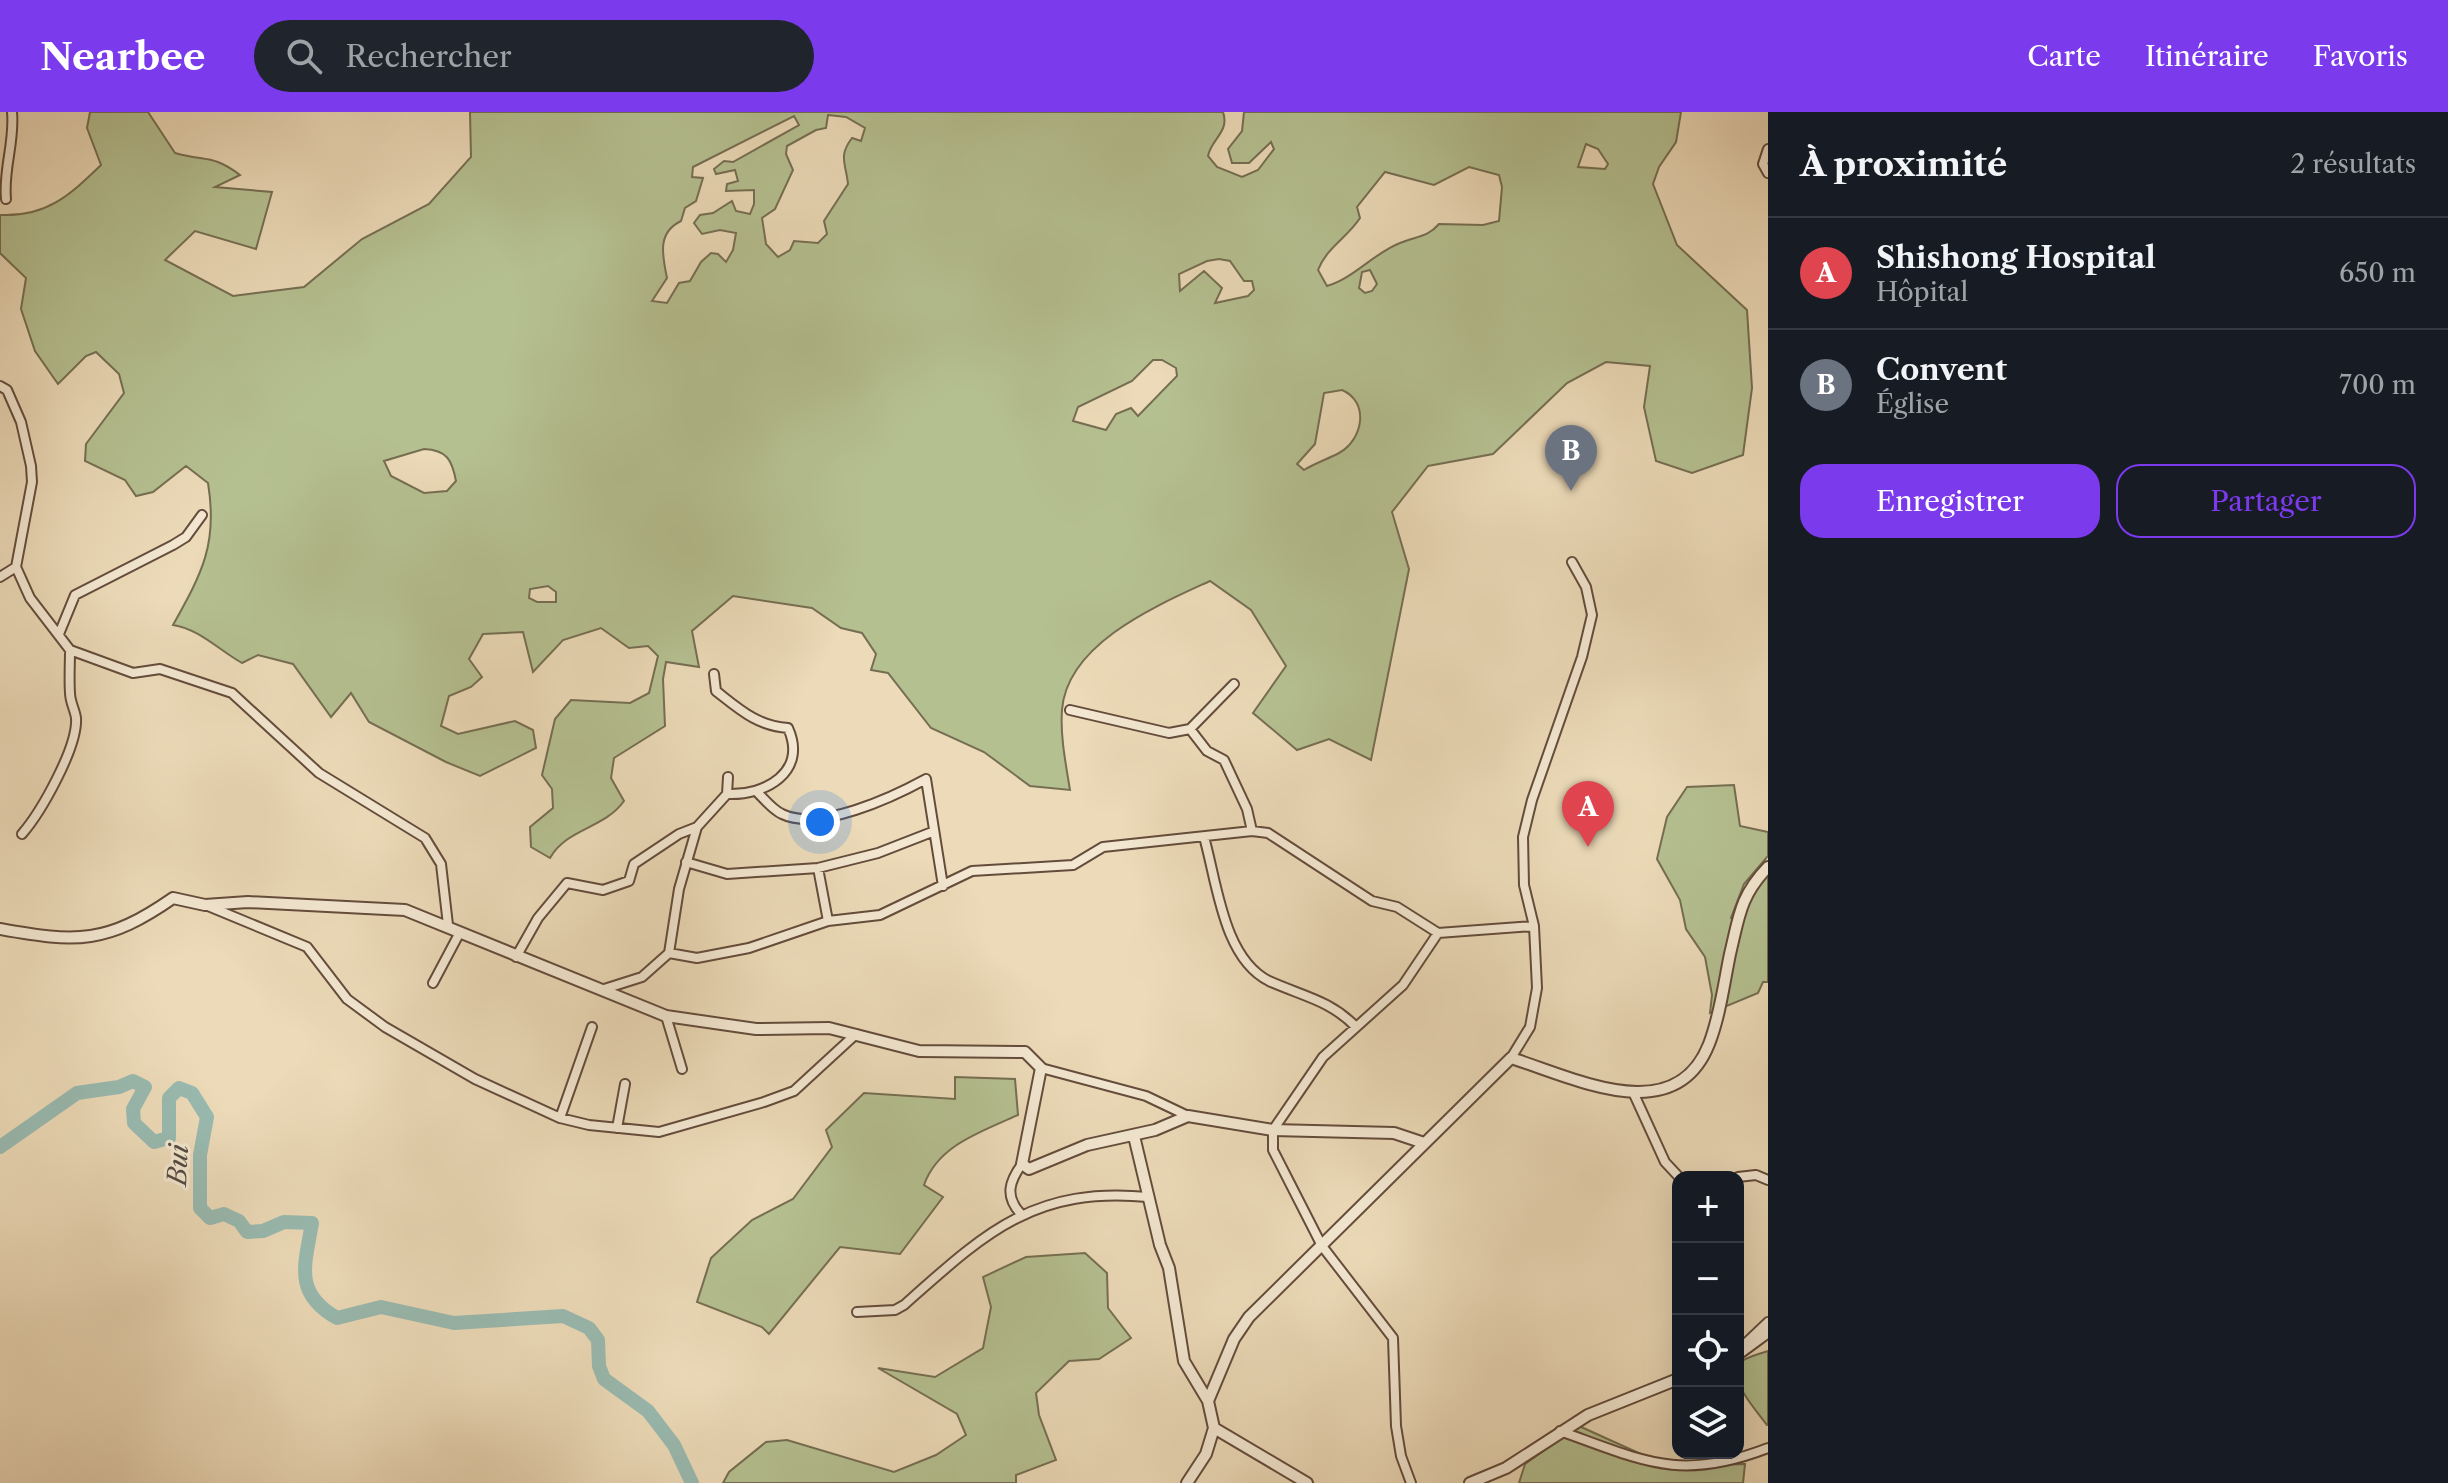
<!DOCTYPE html>
<html lang="fr">
<head>
<meta charset="utf-8">
<style>
  :root { --surface:#171b24; --page:#20242c; --text:#f1f3f6; --muted:#9ea1a6; --line:#363941; --accent:#7c3aed }
  body { margin:0; font-family:"Libre Caslon Text",serif; background:var(--page); color:var(--text) }
  .controls { position:absolute; right:24px; bottom:24px; display:grid; overflow:hidden; border-radius:16px; box-shadow:0 8px 32px #0002 }
  .controls button { width:72px; height:72px; display:grid; place-items:center; padding:0; border:0; border-bottom:2px solid var(--line); background:var(--surface); color:var(--text); font:40px sans-serif }
  .you { position:absolute; left:820px; top:710px; width:28px; height:28px; margin:-20px; border:6px solid #fff; border-radius:50%; background:#1a73e8; box-shadow:0 0 0 12px #1a73e833 }
  .badge { display:grid; place-items:center; width:52px; height:52px; border-radius:50%; background:var(--accent); color:#fff; font-size:26px; font-weight:700 }
  .pin { position:absolute; translate:-50% -66px; filter:drop-shadow(0 2px 4px #0008) }
  .pin::after { content:''; position:absolute; top:42px; width:28px; height:24px; background:inherit; clip-path:polygon(0 0,100% 0,50% 100%) }
  .list { margin:0; padding:0; list-style:none }
  h2 { display:flex; justify-content:space-between; align-items:center; height:104px; margin:0; padding:0 32px; font-size:34px }
  h2 small { font-size:26px; font-weight:400; color:var(--muted) }
  .list li { display:grid; grid-template-columns:52px 1fr auto; gap:24px; align-items:center; box-sizing:border-box; height:112px; padding:0 32px; border-top:2px solid var(--line) }
  .list b { display:block; font-size:30px; white-space:nowrap }
  .list p { margin:0; font-size:26px; white-space:nowrap; color:var(--muted) }
  .list em { font-size:26px; font-style:normal; color:var(--muted) }
  .actions { display:flex; gap:16px; padding:24px 32px }
  .actions a { flex:1; padding:18px 0; border:2px solid var(--accent); border-radius:24px; text-align:center; font-size:28px; color:var(--accent) }
  .actions .main { background:var(--accent); color:#fff }
  .icon { flex:none; width:44px; height:44px; fill:none; stroke:currentColor; stroke-width:2; stroke-linecap:round; stroke-linejoin:round }
  .map { position:relative; flex:none; width:1768px; height:1371px; overflow:hidden }
  header { display:flex; align-items:center; gap:48px; box-sizing:border-box; height:112px; padding:0 40px; background:var(--accent); color:#fff }
  header strong { font-size:38px }
  nav { display:flex; gap:44px; margin-inline-start:auto; font-size:28px }
  .search { width:560px; height:72px; background:var(--page); display:flex; align-items:center; gap:20px; box-sizing:border-box; padding:0 28px; border-radius:44px; color:var(--muted); font-size:30px }
  main { display:flex }
  aside { flex:1; background:var(--surface) }
  .map>svg:first-child { display:block }
  .green { fill:#b5c091; stroke:#766e52; stroke-width:2; fill-rule:evenodd }
  .lines { fill:none; stroke-linecap:round; stroke-linejoin:round }
  .river { stroke:#99bab0; stroke-width:14 }
  .minor-casing { stroke:#644c3c; stroke-width:12 }
  .tertiary-casing { stroke:#644c3c; stroke-width:14 }
  .minor { stroke:#f3e7d1; stroke-width:8 }
  .tertiary { stroke:#f3e7d1; stroke-width:10 }
  .labels { text-anchor:middle; stroke-width:6; stroke-linejoin:round; paint-order:stroke }
  .water-label { font-size:26px; font-style:italic; fill:#544c42; stroke:#f3e7d1 }
</style>
</head>
<body>
<header>
<strong>Nearbee</strong>
<div class="search"><svg class="icon" aria-label="search" viewBox="0 0 24 24"><circle cx="10" cy="10" r="6"/><path d="M15 15l6 6"/></svg>Rechercher</div>
<nav><a>Carte</a><a>Itinéraire</a><a>Favoris</a></nav>
</header>
<main>
<div class="map">
<svg width="1768" height="1371" viewBox="0 0 1768 1371">
  <rect width="100%" height="100%" fill="#ecdab8"/>
  <filter id="stains"><feTurbulence type="fractalNoise" baseFrequency=".0025" numOctaves="4"/><feColorMatrix values="0 0 0 0 .2 0 0 0 0 .09 0 0 0 0 .02 0 0 0 .5 -.17"/></filter>
  <radialGradient id="worn" r=".72"><stop offset=".6" stop-color="#630" stop-opacity="0"/><stop offset="1" stop-color="#630" stop-opacity=".3"/></radialGradient>
  <path class="green" d="M 90,0 L 148,0 L 175,41 C 206,50 212,42 240,63 L 215,75 L 272,80 L 256,137 L 195,119 L 165,148 L 233,184 L 304,175 L 362,127 L 429,92 L 471,45 L 470,0 L 1223,0 C 1230,20 1211,27 1208,44 L 1217,55 L 1242,65 L 1258,58 L 1274,37 L 1271,30 L 1249,51 L 1232,51 L 1228,37 L 1242,19 L 1244,0 L 1681,0 L 1676,30 L 1659,55 L 1653,72 L 1677,133 L 1747,198 L 1752,276 L 1743,343 L 1692,361 L 1656,349 L 1644,295 L 1650,254 L 1606,250 L 1567,271 L 1493,342 L 1428,354 L 1392,400 L 1409,457 L 1371,648 L 1329,627 L 1297,638 L 1253,601 L 1286,554 L 1251,498 L 1210,469 C 1158,493 1067,531 1062,598 C 1060,624 1066,653 1070,678 L 1030,674 L 984,640 L 931,616 L 888,561 L 871,558 L 876,542 L 862,521 L 841,516 L 812,496 L 733,484 L 692,519 L 699,555 L 666,550 L 663,567 L 665,614 L 614,646 L 611,666 L 624,689 C 604,717 567,716 550,746 L 531,735 L 530,715 L 553,696 L 552,677 L 542,663 L 555,607 L 571,588 L 630,591 L 649,581 L 658,544 L 648,534 L 629,536 L 601,516 L 563,528 L 533,560 L 523,520 L 483,522 L 469,547 L 482,565 L 471,575 L 449,584 L 441,614 L 458,622 L 515,609 L 533,618 L 536,636 L 480,664 L 446,650 L 369,610 L 351,581 L 331,605 L 293,552 L 258,543 L 242,551 C 219,538 199,517 173,513 C 202,461 218,432 208,371 L 186,354 L 153,380 L 136,384 L 125,368 L 85,349 L 86,332 L 124,281 L 119,262 L 96,240 L 86,244 L 58,272 L 35,239 L 21,197 L 26,166 L 0,141 L 0,103 C 46,105 69,84 101,53 L 87,16 ZM 828,3 L 846,5 L 865,16 L 861,29 L 852,26 C 838,44 846,52 848,72 L 824,109 L 827,122 L 818,131 L 794,129 L 790,138 L 778,145 L 766,132 L 762,106 L 775,97 L 793,58 L 786,42 L 787,34 L 816,18 L 826,16 ZM 794,4 L 799,13 L 733,50 L 724,49 L 714,57 L 716,62 L 735,58 L 738,69 L 727,72 L 726,79 L 754,78 L 754,92 L 750,102 L 736,99 L 732,89 L 713,101 L 700,103 L 694,111 L 702,122 L 720,118 L 736,121 L 733,138 L 726,150 L 718,142 L 711,141 L 701,150 L 690,169 L 679,171 L 667,191 L 652,189 L 667,166 C 663,145 656,121 681,109 L 685,96 L 696,89 L 703,66 L 692,65 L 693,55 ZM 1586,32 L 1598,37 L 1608,52 L 1605,57 L 1578,55 ZM 1469,55 L 1499,63 L 1502,75 L 1499,109 L 1483,113 L 1439,112 C 1427,126 1416,124 1400,131 C 1374,141 1354,166 1327,174 L 1318,158 C 1327,135 1347,126 1360,106 L 1357,95 L 1385,60 L 1434,73 ZM 1219,147 L 1230,149 L 1244,169 L 1252,169 L 1254,178 L 1248,184 L 1215,191 L 1222,176 L 1204,159 L 1180,179 L 1179,162 L 1207,149 ZM 1370,158 L 1377,172 L 1372,179 L 1365,181 L 1359,176 L 1362,160 ZM 1153,248 L 1162,248 L 1176,256 L 1177,264 L 1138,304 L 1131,296 L 1116,302 L 1106,318 L 1073,309 L 1078,295 L 1132,269 ZM 1342,278 C 1370,290 1363,328 1339,341 C 1328,347 1315,351 1304,358 L 1297,352 L 1315,332 L 1324,281 ZM 424,337 C 447,338 452,348 456,369 L 447,379 L 424,381 L 391,364 L 384,349 ZM 548,474 L 556,480 L 556,490 L 537,490 L 529,486 L 530,477 Z
    M 1734,673 L 1740,714 L 1768,720 L 1768,744 L 1744,772 L 1731,806 L 1739,813 L 1746,786 L 1768,761 L 1768,870 L 1763,870 L 1758,881 L 1710,901 L 1712,883 L 1705,845 L 1686,817 L 1680,788 L 1657,747 L 1667,705 L 1687,675 Z
    M 955,965 L 1015,967 L 1018,1003 C 981,1020 938,1033 924,1073 L 943,1085 L 900,1142 L 840,1135 L 769,1222 L 762,1215 L 697,1190 L 711,1146 L 752,1108 L 793,1087 L 832,1035 L 826,1018 L 864,981 L 955,987 Z
    M 1085,1141 L 1107,1161 L 1108,1196 L 1131,1226 L 1099,1247 L 1069,1249 L 1036,1281 L 1039,1303 L 1056,1348 L 1016,1363 L 1016,1371 L 723,1371 L 729,1360 L 766,1330 L 787,1328 L 894,1360 L 936,1343 L 966,1323 L 957,1302 L 878,1256 L 935,1265 L 983,1236 L 991,1195 L 983,1165 L 1026,1145 Z
    M 1768,1239 L 1768,1313 L 1767,1313 C 1757,1299 1728,1269 1739,1252 C 1744,1245 1760,1242 1768,1239 Z
    M 1579,1314 L 1665,1353 L 1745,1352 L 1743,1371 L 1519,1371 L 1525,1352 Z"/>
  <g class="lines">
    <path class="river" d="M 0,1035 L 77,981 L 119,975 L 133,969 L 145,975 L 133,997 L 134,1011 L 154,1030 L 169,1026 L 169,986 L 179,976 L 192,981 L 207,1005 L 200,1043 L 200,1096 L 210,1106 L 224,1102 L 239,1109 L 247,1120 L 263,1119 L 284,1110 L 312,1111 C 305,1153 293,1181 337,1206 L 381,1195 L 454,1211 L 563,1204 L 589,1216 L 598,1228 L 599,1254 L 604,1267 L 648,1299 L 674,1333 L 692,1371"/>
    <g class="minor-casing">
      <path id="minor" d="M 1768,37 L 1763,52 L 1768,61
        M 6,87 C 3,57 15,30 12,0
        M 0,274 L 7,278 L 21,310 L 31,354 L 32,370 L 16,455 L 30,486 L 70,538 L 133,561 L 160,557 L 232,581 L 319,661 L 425,726 L 441,752 L 448,813
        M 0,465 L 16,455
        M 59,522 L 75,483 L 173,433 L 186,425 L 202,403
        M 714,562 L 716,579 C 739,597 757,614 788,616 C 808,660 765,684 727,682
        M 1070,598 L 1169,621 L 1190,617 L 1207,639 L 1224,648 L 1247,697 L 1252,719
        M 1190,617 L 1234,572
        M 758,681 C 765,688 773,698 782,702 C 819,720 893,685 926,667 L 943,774
        M 22,722 C 41,700 78,635 76,606 C 75,598 70,590 70,581 C 69,567 70,552 70,538
        M 1204,725 C 1217,770 1223,846 1269,869 C 1302,884 1330,888 1356,915
        M 686,750 L 727,762 L 818,756 L 878,741 L 932,720
        M 818,756 L 828,809
        M 208,794 L 307,835 L 347,887 L 385,915 L 475,967 L 560,1006 L 589,1013 L 659,1020 L 764,990 L 794,979 L 856,922
        M 669,841 L 679,777 L 697,715 L 727,682 L 728,665
        M 516,845 L 538,806 L 567,771 L 603,778 L 629,769 L 634,752 L 679,722 L 697,715
        M 433,871 L 459,822
        M 601,878 L 642,865 L 669,841 L 697,846 L 749,836 L 828,809 L 880,803 L 972,759 L 1073,753 L 1103,735 L 1252,719 L 1268,721 L 1372,789 L 1397,795 L 1438,821 L 1534,814
        M 666,904 L 682,957
        M 1511,946 L 1530,915 L 1537,876 L 1534,814 L 1524,773 L 1523,725 L 1532,688 L 1582,545 L 1592,503 L 1586,475 L 1572,450
        M 1041,956 L 1146,984 L 1188,1004
        M 1633,980 L 1665,1050 L 1679,1065
        M 560,1006 L 592,915
        M 617,1016 L 625,972
        M 1738,1065 L 1756,1063 L 1768,1068
        M 1020,1101 C 1005,1084 1009,1070 1022,1052
        M 857,1200 L 895,1198 L 904,1193 C 984,1122 1033,1074 1148,1085
        M 1747,1230 L 1768,1210
        M 1560,1319 C 1644,1349 1680,1370 1768,1336
        M 1411,1371 L 1401,1344 L 1396,1314 L 1393,1226 L 1322,1134 L 1273,1038 L 1273,1018 L 1323,945 L 1403,873 L 1438,821"/>
    </g>
    <g class="tertiary-casing">
      <path id="tertiary" d="M 0,817 C 77,831 107,832 173,786 L 205,793 L 248,790 L 405,798 L 666,904 L 756,917 L 829,916 L 919,939 L 1025,940 L 1041,956 L 1022,1052 L 1029,1057 L 1087,1033 L 1155,1018 L 1188,1004 L 1273,1018 L 1394,1021 L 1424,1031
        M 1134,1024 L 1160,1133 L 1169,1156 L 1184,1249 L 1208,1289 L 1214,1316 L 1206,1342 L 1187,1371
        M 1738,1242 L 1768,1220
        M 1208,1289 L 1234,1227 L 1249,1205 L 1511,946 C 1575,966 1675,1018 1709,932 C 1720,904 1724,871 1730,842 C 1739,805 1740,784 1768,755
        M 1214,1316 L 1307,1371
        M 1470,1371 L 1506,1356 L 1588,1303 L 1678,1267"/>
    </g>
    <use href="#minor" class="minor"/>
    <use href="#tertiary" class="tertiary"/>
  </g>
  <g class="labels">
    <g class="water-label">
      <text transform="translate(178 1053) rotate(-87)" y="9">Bui</text>
    </g>
  </g>
  <rect width="100%" height="100%" filter="url(#stains)"/>
  <rect width="100%" height="100%" fill="url(#worn)"/>
</svg>
<div class="controls">
<button>+</button>
<button>−</button>
<button><svg class="icon" aria-label="locate" viewBox="0 0 24 24"><circle cx="12" cy="12" r="6"/><path d="M12 2v4M12 18v4M2 12h4M18 12h4"/></svg></button>
<button><svg class="icon" aria-label="layers" viewBox="0 0 24 24"><path d="M12 4l9 5-9 5-9-5zM3 14l9 5 9-5"/></svg></button>
</div>
<div class="you"></div>
<div class="pin badge" style="left:1588px;top:735px;background:#e0444e">A</div>
<div class="pin badge" style="left:1571px;top:379px;background:#6b7280">B</div>
</div>
<aside>
<h2>À proximité<small>2 résultats</small></h2>
<ul class="list">
<li><span class="badge" style="background:#e0444e">A</span><div><b>Shishong Hospital</b><p>Hôpital</p></div><em>650 m</em></li>
<li><span class="badge" style="background:#6b7280">B</span><div><b>Convent</b><p>Église</p></div><em>700 m</em></li>
</ul>
<div class="actions"><a class="main">Enregistrer</a><a>Partager</a></div>
</aside>
</main>
</body>
</html>
